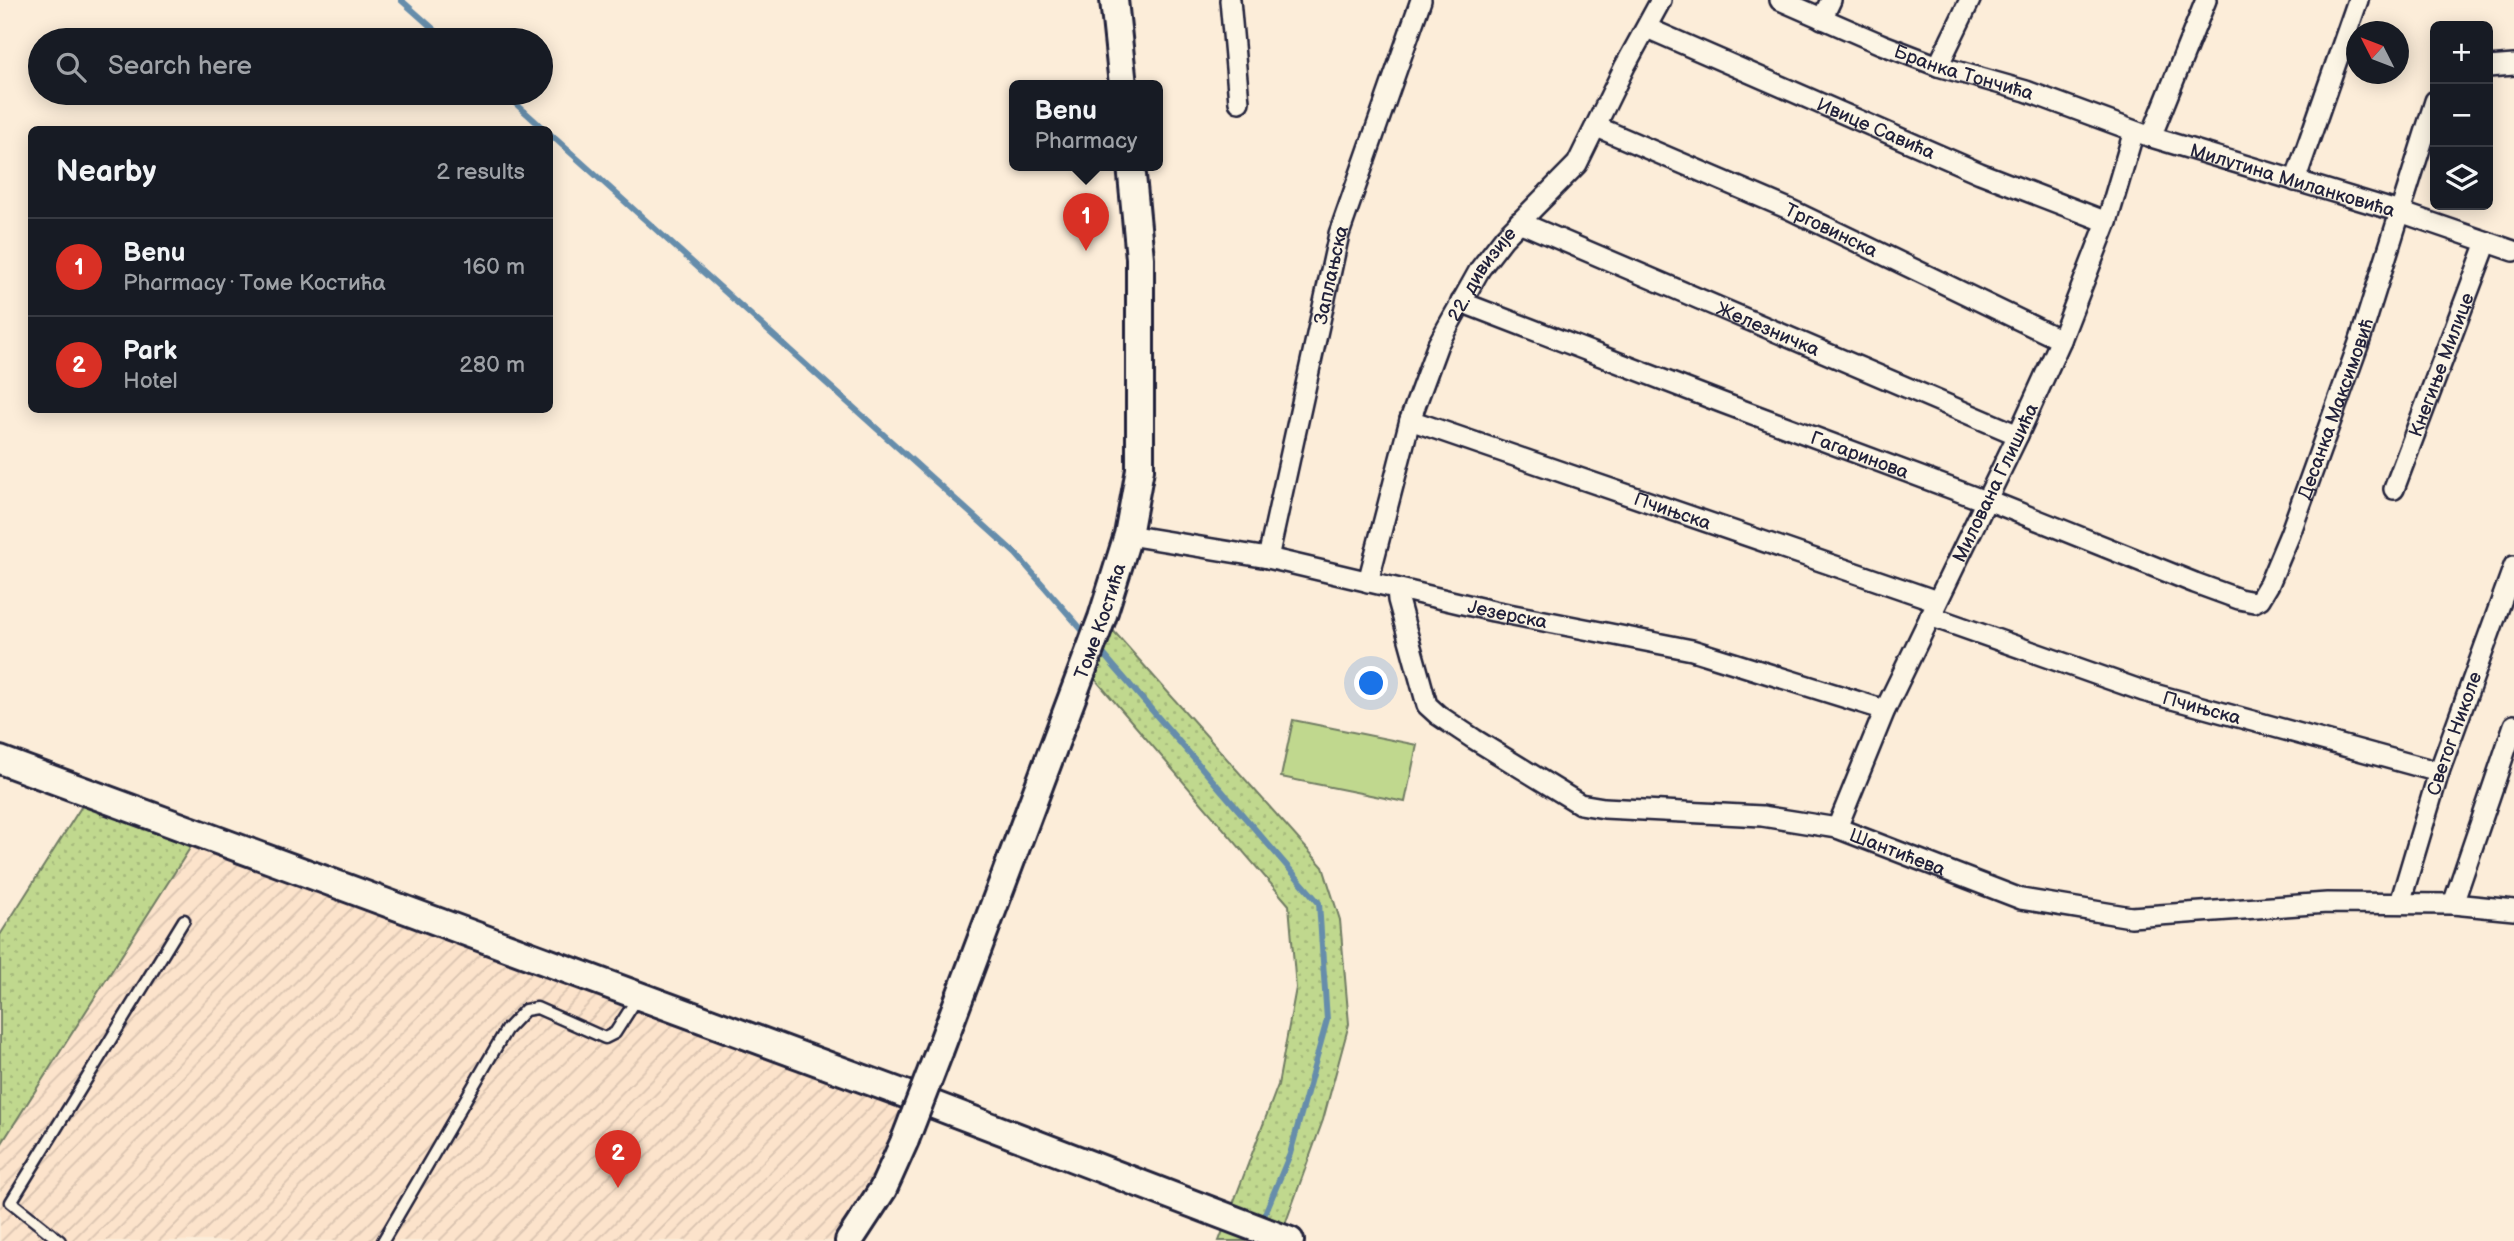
<!DOCTYPE html>
<html lang="en">
<head>
<meta charset="utf-8">
<style>
  :root { --surface:#171b24; --page:#20242c; --text:#f1f3f6; --muted:#9ea1a6; --line:#363941; --accent:#d93025 }
  body { margin:0; font-family:"Balsamiq Sans",sans-serif; background:var(--page); color:var(--text) }
  .controls { position:absolute; right:21px; top:21px; display:grid; overflow:hidden; border-radius:10px; box-shadow:0 4px 18px #0003 }
  .controls button { width:63px; height:63px; display:grid; place-items:center; padding:0; border:0; border-bottom:2px solid var(--line); background:var(--surface); color:var(--text); font:35px sans-serif }
  .compass { position:absolute; left:2346px; top:21px; width:63px; height:63px; border-radius:50%; background:var(--surface); box-shadow:0 4px 18px #0003; rotate:312deg }
  .you { position:absolute; left:1372px; top:684px; width:24px; height:24px; margin:-18px; border:5px solid #fff; border-radius:50%; background:#1a73e8; box-shadow:0 0 0 10px #1a73e833 }
  .badge { display:grid; place-items:center; width:46px; height:46px; border-radius:50%; background:var(--accent); color:#fff; font-size:23px; font-weight:700 }
  .pin { position:absolute; translate:-50% -58px; filter:drop-shadow(0 2px 4px #0008) }
  .pin::after { content:''; position:absolute; top:37px; width:24px; height:21px; background:inherit; clip-path:polygon(0 0,100% 0,50% 100%) }
  .popup { position:absolute; left:1009px; top:80px; width:154px; height:91px; box-sizing:border-box; display:grid; place-content:center; border-radius:10px; background:var(--surface); filter:drop-shadow(0 2px 5px #0005); font-size:23px; white-space:nowrap; color:var(--muted) }
  .popup b { font-size:26px; color:var(--text) }
  .popup::after { content:''; position:absolute; left:50%; top:100%; margin-left:-14px; border:14px solid transparent; border-top-color:var(--surface) }
  .list { margin:0; padding:0; list-style:none }
  h2 { display:flex; justify-content:space-between; align-items:center; height:91px; margin:0; padding:0 28px; font-size:30px }
  h2 small { font-size:23px; font-weight:400; color:var(--muted) }
  .list li { display:grid; grid-template-columns:46px 1fr auto; gap:21px; align-items:center; box-sizing:border-box; height:98px; padding:0 28px; border-top:2px solid var(--line) }
  .list b { display:block; font-size:26px; white-space:nowrap }
  .list p { margin:0; font-size:23px; white-space:nowrap; color:var(--muted) }
  .list em { font-size:23px; font-style:normal; color:var(--muted) }
  .icon { flex:none; width:38px; height:38px; fill:none; stroke:currentColor; stroke-width:2; stroke-linecap:round; stroke-linejoin:round }
  .map { position:relative; flex:none; width:2514px; height:1241px; overflow:hidden }
  .search { position:absolute; background:var(--surface); box-shadow:0 4px 18px #0003; left:28px; top:28px; width:525px; height:77px; display:flex; align-items:center; gap:18px; box-sizing:border-box; padding:0 24px; border-radius:38px; color:var(--muted); font-size:26px }
  .panel { position:absolute; background:var(--surface); box-shadow:0 4px 18px #0003; left:28px; top:126px; width:525px; height:287px; border-radius:10px }
  .map>svg:first-child { display:block }
  .industrial { fill:url(#industrial-furrows) }
  .grass { fill:url(#grass-dots); stroke:#717d64; stroke-width:2 }
  .garden { fill:#c0d88e; stroke:#717d64; stroke-width:2 }
  .lines { fill:none; stroke-linecap:round; stroke-linejoin:round }
  .stream { stroke:#668dab; stroke-width:6 }
  .lane-casing { stroke:#22223b; stroke-width:15 }
  .street-casing { stroke:#22223b; stroke-width:24 }
  .secondary-casing { stroke:#22223b; stroke-width:32 }
  .lane { stroke:#fcf5e5; stroke-width:10 }
  .street { stroke:#fcf5e5; stroke-width:19 }
  .secondary { stroke:#fcf5e5; stroke-width:26 }
  .secondary-bridge-casing { stroke:#22223b; stroke-width:32; stroke-linecap:butt }
  .secondary-bridge { stroke:#fcf5e5; stroke-width:26 }
  .labels { text-anchor:middle; stroke-width:6; stroke-linejoin:round; paint-order:stroke }
  .street-label { font-size:19px; fill:#22223b; stroke:#fcf5e5 }
</style>
</head>
<body>
<div class="map">
<svg width="2514" height="1241" viewBox="0 0 2514 1241">
  <defs>
    <pattern id="industrial-furrows" width="10" height="10" patternUnits="userSpaceOnUse" patternTransform="scale(1.75)"><rect width="10" height="10" fill="#fce3cb"/><path d="M-1 1l2-2M0 10L10 0M9 11l2-2" fill="none" stroke="#d8c2af"/></pattern>
    <pattern id="grass-dots" width="8" height="8" patternUnits="userSpaceOnUse" patternTransform="scale(1.75)"><rect width="8" height="8" fill="#c0d88e"/><path d="M2 2h.1M6 6h.1" fill="none" stroke="#a5b97b" stroke-width="1.8" stroke-linecap="round"/></pattern>
  </defs>
  <rect width="100%" height="100%" fill="#fcedd9"/>
  <filter id="ink" filterUnits="userSpaceOnUse"><feTurbulence type="fractalNoise" baseFrequency=".0143" numOctaves="2"/><feDisplacementMap in="SourceGraphic" scale="14" xChannelSelector="R" yChannelSelector="G"/><feConvolveMatrix kernelMatrix="1 2 1 2 8 2 1 2 1" color-interpolation-filters="sRGB"/></filter>
  <g filter="url(#ink)">
    <path class="industrial" d="M 199,834 L 921,1100 L 849,1241 L 0,1241 L 0,1146 Z"/>
    <path class="grass" d="M 1102,618 L 1323,867 L 1340,920 L 1349,1024 L 1323,1120 L 1279,1241 L 1219,1241 L 1278,1085 L 1296,988 L 1289,905 L 1083,665 Z
      M 90,793 L 199,834 L 0,1146 L 0,935 Z"/>
    <path class="garden" d="M 1293,720 L 1417,745 L 1405,802 L 1281,777 Z"/>
    <g class="lines">
      <path class="stream" d="M 401,0 L 446,40
        M 504,93 L 545,130
        M 550,134 L 1016,554 L 1089,638
        M 1098,648 L 1319,903 L 1327,1020 L 1290,1154 L 1261,1223"/>
      <g class="lane-casing">
        <path id="lane" d="M 60,1241 L 11,1202 L 184,920
          M 383,1241 L 506,1030 L 525,1010 L 537,1008 L 605,1038 L 615,1033 L 638,997"/>
      </g>
      <g class="street-casing">
        <g id="street">
          <path d="M 1230,0 L 1239,102"/>
          <path id="s1" d="M 1780,0 L 1881,44 L 1938,66 L 2026,91 L 2151,137 L 2400,212 L 2514,251"/>
          <path d="M 1822,19 L 1831,0"/>
          <path id="s2" d="M 1647,28 L 1980,173 L 2107,222"/>
          <path d="M 1938,66 L 1970,0"/>
          <path d="M 2488,67 L 2514,65"/>
          <path id="s3" d="M 1597,127 L 1789,209 L 2061,340"/>
          <path d="M 2151,137 L 2206,0"/>
          <path d="M 2295,181 L 2358,0"/>
          <path id="s4" d="M 1519,222 L 2018,435"/>
          <path id="s5" d="M 1461,302 L 1723,403 L 1985,501 L 1995,503 L 2195,583 L 2239,599 L 2254,602 L 2260,599 L 2269,584 L 2290,534 L 2360,340 L 2435,101"/>
          <path id="s6" d="M 1410,420 L 1937,601"/>
          <path id="s7" d="M 2394,489 L 2487,242"/>
          <path id="s8" d="M 1128,535 L 1268,558 L 1493,611 L 1692,650 L 1885,710"/>
          <path id="s9" d="M 1268,558 L 1339,234 L 1421,0"/>
          <path id="s10" d="M 1368,582 L 1410,420 L 1438,344 L 1480,269 L 1504,238 L 1577,164 L 1625,66 L 1661,0"/>
          <path id="s11" d="M 1397,589 L 1398,600 L 1427,705 L 1438,715 L 1474,739 L 1580,804 L 1604,808 L 1762,816 L 1837,828 L 2021,899 L 2131,917 L 2327,903 L 2453,904 L 2514,910"/>
          <path id="s12" d="M 1930,616 L 2143,691 L 2439,772"/>
          <path id="s13" d="M 1837,828 L 1885,710 L 2018,435 L 2061,340 L 2107,222 L 2134,131"/>
          <path id="s14" d="M 2400,903 L 2439,772 L 2514,566"/>
          <path d="M 2453,904 L 2514,725"/>
        </g>
      </g>
      <g class="secondary-casing">
        <g id="secondary">
          <path d="M 1114,0 L 1123,85"/>
          <path d="M 0,760 L 921,1100 L 1290,1241"/>
          <path id="s15" d="M 939,1052 L 1102,618 L 1128,535 L 1140,469 L 1140,258 L 1131,165"/>
          <path d="M 849,1241 L 883,1189 L 905,1140"/>
        </g>
      </g>
      <use href="#lane" class="lane"/>
      <use href="#street" class="street"/>
      <use href="#secondary" class="secondary"/>
      <g class="secondary-bridge-casing">
        <path id="secondary-bridge" d="M 905,1140 L 939,1052"/>
      </g>
      <use href="#secondary-bridge" class="secondary-bridge"/>
    </g>
  </g>
  <g class="labels">
    <g class="street-label">
      <text dy="7" stroke="none"><textPath href="#s1" startOffset="198">Бранка Тончића</textPath></text>
      <text dy="7" stroke="none"><textPath href="#s2" startOffset="250">Ивице Савића</textPath></text>
      <text dy="7" stroke="none"><textPath href="#s1" startOffset="544">Милутина Миланковића</textPath></text>
      <text dy="7" stroke="none"><textPath href="#s3" startOffset="256">Трговинска</textPath></text>
      <text dy="7" stroke="none"><textPath href="#s9" startOffset="290">Заплањска</textPath></text>
      <text dy="7" stroke="none"><textPath href="#s10" startOffset="331">22. дивизије</textPath></text>
      <text dy="7" stroke="none"><textPath href="#s4" startOffset="271">Железничка</textPath></text>
      <text dy="7" stroke="none"><textPath href="#s7" startOffset="133">Кнегиње Милице</textPath></text>
      <text dy="7" stroke="none"><textPath href="#s5" startOffset="1060">Десанка Максимовић</textPath></text>
      <text dy="7" stroke="none"><textPath href="#s5" startOffset="427">Гагаринова</textPath></text>
      <text dy="7" stroke="none"><textPath href="#s13" startOffset="380">Милована Глишића</textPath></text>
      <text dy="7" stroke="none"><textPath href="#s6" startOffset="278">Пчињска</textPath></text>
      <text dy="7" stroke="none"><textPath href="#s8" startOffset="388">Језерска</textPath></text>
      <text dy="7" stroke="none"><textPath href="#s15" startOffset="460">Томе Костића</textPath></text>
      <text dy="7" stroke="none"><textPath href="#s12" startOffset="287">Пчињска</textPath></text>
      <text dy="7" stroke="none"><textPath href="#s14" startOffset="178">Светог Николе</textPath></text>
      <text dy="7" stroke="none"><textPath href="#s11" startOffset="626">Шантићева</textPath></text>
    </g>
  </g>
</svg>
<div class="controls">
<button>+</button>
<button>−</button>
<button><svg class="icon" aria-label="layers" viewBox="0 0 24 24"><path d="M12 4l9 5-9 5-9-5zM3 14l9 5 9-5"/></svg></button>
</div>
<svg class="compass" viewBox="-18 -18 36 36"><path d="M0-13l5 13h-10z" fill="#e53935"/><path d="M0 13l5-13h-10z" fill="#9ea1a6"/></svg>
<div class="you"></div>
<div class="pin badge" style="left:1086px;top:251px">1</div>
<div class="popup"><b>Benu</b>Pharmacy</div>
<div class="pin badge" style="left:618px;top:1188px">2</div>
<div class="search"><svg class="icon" aria-label="search" viewBox="0 0 24 24"><circle cx="10" cy="10" r="6"/><path d="M15 15l6 6"/></svg>Search here</div>
<section class="panel">
<h2>Nearby<small>2 results</small></h2>
<ul class="list">
<li><span class="badge">1</span><div><b>Benu</b><p>Pharmacy · Томе Костића</p></div><em>160 m</em></li>
<li><span class="badge">2</span><div><b>Park</b><p>Hotel</p></div><em>280 m</em></li>
</ul>
</section>
</div>
</body>
</html>
